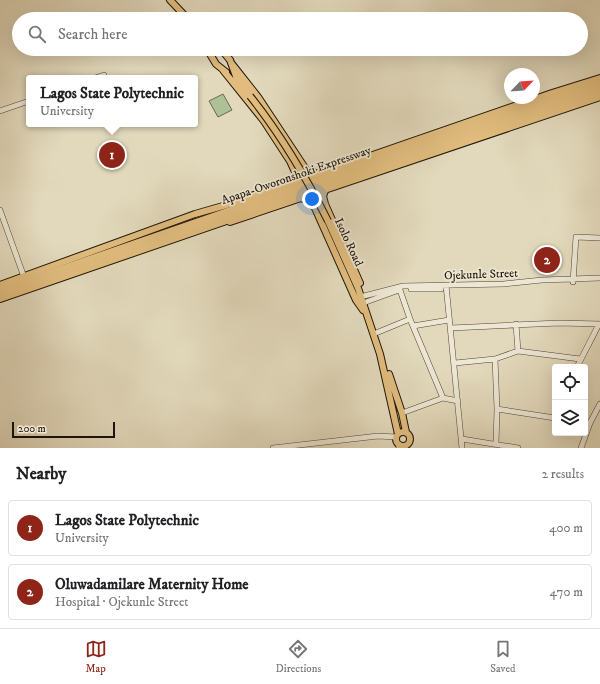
<!DOCTYPE html>
<html lang="en">
<head>
<meta charset="utf-8">
<style>
  :root { --surface:#fff; --page:#f6f6f6; --text:#202124; --muted:#757577; --line:#e0e0e0; --accent:#8f2418 }
  body { margin:0; font-family:"IM FELL DW Pica",serif; background:var(--page); color:var(--text) }
  .controls { position:absolute; right:12px; bottom:12px; display:grid; overflow:hidden; border-radius:4px; box-shadow:0 4px 16px #0002 }
  .controls button { width:36px; height:36px; display:grid; place-items:center; padding:0; border:0; border-bottom:1px solid var(--line); background:var(--surface); color:var(--text); font:20px sans-serif }
  .compass { position:absolute; left:504px; top:68px; width:36px; height:36px; border-radius:50%; background:var(--surface); box-shadow:0 4px 16px #0002; rotate:65deg }
  .scale { position:absolute; left:12px; bottom:10px; width:103px; box-sizing:border-box; padding-left:4px; border:2px solid #1f1507; border-top:0; font-size:11px; line-height:14px; white-space:nowrap; color:#1f1507; -webkit-text-stroke:3px #ece6d3; paint-order:stroke }
  .you { position:absolute; left:312px; top:199px; width:14px; height:14px; margin:-10px; border:3px solid #fff; border-radius:50%; background:#1a73e8; box-shadow:0 0 0 6px #1a73e833 }
  .badge { display:grid; place-items:center; width:26px; height:26px; border-radius:50%; background:var(--accent); color:#fff; font-size:13px; font-weight:700 }
  .pin { position:absolute; translate:-50% -50%; border:2px solid #fff; box-shadow:0 1px 4px #0006 }
  .popup { position:absolute; left:26px; top:75px; width:172px; height:52px; box-sizing:border-box; display:grid; place-content:center; border-radius:4px; background:var(--surface); filter:drop-shadow(0 1px 3px #0005); font-size:13px; white-space:nowrap; color:var(--muted) }
  .popup b { font-size:15px; color:var(--text) }
  .popup::after { content:''; position:absolute; left:50%; top:100%; margin-left:-8px; border:8px solid transparent; border-top-color:var(--surface) }
  .list { margin:0; padding:0; list-style:none }
  h2 { display:flex; justify-content:space-between; align-items:center; height:52px; margin:0; padding:0 16px; font-size:17px }
  h2 small { font-size:13px; font-weight:400; color:var(--muted) }
  .list li { display:grid; grid-template-columns:26px 1fr auto; gap:12px; align-items:center; box-sizing:border-box; height:56px; margin:0 8px 8px; padding:0 8px; border:1px solid var(--line); border-radius:4px }
  .list b { display:block; font-size:15px; white-space:nowrap }
  .list p { margin:0; font-size:13px; white-space:nowrap; color:var(--muted) }
  .list em { font-size:13px; font-style:normal; color:var(--muted) }
  .icon { flex:none; width:22px; height:22px; fill:none; stroke:currentColor; stroke-width:2; stroke-linecap:round; stroke-linejoin:round }
  .map { position:relative; flex:none; width:600px; height:448px; overflow:hidden }
  .search { position:absolute; background:var(--surface); box-shadow:0 4px 16px #0002; left:12px; right:12px; top:12px; height:44px; display:flex; align-items:center; gap:10px; box-sizing:border-box; padding:0 14px; border-radius:22px; color:var(--muted); font-size:15px }
  .sheet { height:180px; background:var(--surface) }
  nav { display:flex; justify-content:space-around; align-items:center; box-sizing:border-box; height:56px; border-top:1px solid var(--line); background:var(--surface); font-size:11px; color:var(--muted) }
  nav a { display:grid; justify-items:center; gap:2px }
  nav .on { color:var(--accent) }
  .map>svg:first-child { display:block }
  .pitch { fill:#adc096; stroke:#666a4e }
  .lines { fill:none; stroke-linecap:round; stroke-linejoin:round }
  .minor-casing { stroke:#504634; stroke-width:6 }
  .major-casing { stroke:#1f1507; stroke-width:8 }
  .highway-casing { stroke:#1f1507; stroke-width:10 }
  .minor { stroke:#ece6d3; stroke-width:5 }
  .major { stroke:#e1bc7e; stroke-width:6 }
  .highway { stroke:#e1bc7e; stroke-width:8 }
  .major-bridge-casing { stroke:#1f1507; stroke-width:8; stroke-linecap:butt }
  .major-bridge { stroke:#e1bc7e; stroke-width:6 }
  .labels { text-anchor:middle; stroke-width:3.5; stroke-linejoin:round; paint-order:stroke }
  .street-label { font-size:12px; fill:#1f1507; stroke:#ece6d3 }
</style>
</head>
<body>
<div class="map">
<svg width="600" height="448" viewBox="0 0 600 448">
  <rect width="100%" height="100%" fill="#e2d9bc"/>
  <filter id="stains"><feTurbulence type="fractalNoise" baseFrequency=".005" numOctaves="4"/><feColorMatrix values="0 0 0 0 .2 0 0 0 0 .09 0 0 0 0 .02 0 0 0 .5 -.17"/></filter>
  <radialGradient id="worn" r=".72"><stop offset=".6" stop-color="#630" stop-opacity="0"/><stop offset="1" stop-color="#630" stop-opacity=".3"/></radialGradient>
  <path class="pitch" d="M 223,94 L 232,110 L 218,117 L 209,101 Z"/>
  <g class="lines">
    <g class="minor-casing">
      <path id="minor" d="M 95,78 L 104,75
        M 0,111 L 29,101
        M 0,210 L 24,277
        M 573,282 L 576,237 L 600,238
        M 446,285 L 462,448
        M 411,289 L 441,289
        M 364,296 L 403,286 L 504,284 L 542,280 L 600,278
        M 366,302 L 399,290
        M 516,324 L 518,351 L 580,359
        M 413,326 L 449,320
        M 451,328 L 559,323 L 600,324
        M 376,333 L 410,319 L 400,290
        M 518,351 L 495,359 L 497,409 L 555,418
        M 455,363 L 495,359
        M 577,367 L 599,324
        M 443,398 L 458,401
        M 402,413 L 443,398 L 410,319
        M 585,423 L 590,423 L 600,404
        M 462,439 L 518,448
        M 399,444 L 399,448
        M 496,444 L 497,409
        M 273,448 L 378,436 L 396,437
        M 581,448 L 590,423"/>
    </g>
    <g class="major-casing">
      <path id="major" d="M 170,0 L 188,19
        M 207,49 L 216,64 L 226,72
        M 221,49 L 230,60 L 237,79 L 250,96
        M 232,64 L 258,97 L 307,171 L 315,173
        M 223,70 L 264,121 L 290,161 L 296,174 L 295,180 L 291,183
        M 325,191 L 323,196 L 325,204 L 360,283
        M 303,199 L 310,201 L 315,208 L 356,300 L 363,310
        M 328,221 L 358,288 L 380,354 L 398,434
        M 230,222 L 600,97
        M 0,285 L 195,214 L 237,202 L 552,93 L 600,78
        M 389,374 L 402,413 L 406,432
        M396 439a7 7 0 1 1 14 0a7 7 0 1 1-14 0Z"/>
    </g>
    <g class="highway-casing">
      <path id="highway" d="M 0,291 L 600,83
        M 0,298 L 600,91"/>
    </g>
    <use href="#minor" class="minor"/>
    <use href="#major" class="major"/>
    <use href="#highway" class="highway"/>
    <g class="major-bridge-casing">
      <path id="major-bridge" d="M 250,96 C 281,135 306,177 328,221"/>
    </g>
    <use href="#major-bridge" class="major-bridge"/>
  </g>
  <g class="labels">
    <g class="street-label">
      <text transform="translate(296 175) rotate(-19)" y="4">Apapa-Oworonshoki Expressway</text>
      <text transform="translate(349 242) rotate(65)" y="4">Isolo Road</text>
      <text transform="translate(481 274) rotate(-2)" y="4">Ojekunle Street</text>
    </g>
  </g>
  <rect width="100%" height="100%" filter="url(#stains)"/>
  <rect width="100%" height="100%" fill="url(#worn)"/>
</svg>
<div class="controls">
<button><svg class="icon" aria-label="locate" viewBox="0 0 24 24"><circle cx="12" cy="12" r="6"/><path d="M12 2v4M12 18v4M2 12h4M18 12h4"/></svg></button>
<button><svg class="icon" aria-label="layers" viewBox="0 0 24 24"><path d="M12 4l9 5-9 5-9-5zM3 14l9 5 9-5"/></svg></button>
</div>
<svg class="compass" viewBox="-18 -18 36 36"><path d="M0-13l5 13h-10z" fill="#e53935"/><path d="M0 13l5-13h-10z" fill="#757577"/></svg>
<div class="scale">200 m</div>
<div class="you"></div>
<div class="pin badge" style="left:112px;top:155px">1</div>
<div class="popup"><b>Lagos State Polytechnic</b>University</div>
<div class="pin badge" style="left:547px;top:260px">2</div>
<div class="search"><svg class="icon" aria-label="search" viewBox="0 0 24 24"><circle cx="10" cy="10" r="6"/><path d="M15 15l6 6"/></svg>Search here</div>
</div>
<section class="sheet">
<h2>Nearby<small>2 results</small></h2>
<ul class="list">
<li><span class="badge">1</span><div><b>Lagos State Polytechnic</b><p>University</p></div><em>400 m</em></li>
<li><span class="badge">2</span><div><b>Oluwadamilare Maternity Home</b><p>Hospital · Ojekunle Street</p></div><em>470 m</em></li>
</ul>
</section>
<nav>
<a class="on"><svg class="icon" aria-label="map" viewBox="0 0 24 24"><path d="M3 6l6-2 6 2 6-2v14l-6 2-6-2-6 2zM9 4v14M15 6v14"/></svg>Map</a>
<a><svg class="icon" aria-label="directions" viewBox="0 0 24 24"><path d="M12 3l9 9-9 9-9-9zM9 14v-3h6M13 9l2 2-2 2"/></svg>Directions</a>
<a><svg class="icon" aria-label="saved" viewBox="0 0 24 24"><path d="M7 4h10v16l-5-4-5 4z"/></svg>Saved</a>
</nav>
</body>
</html>
